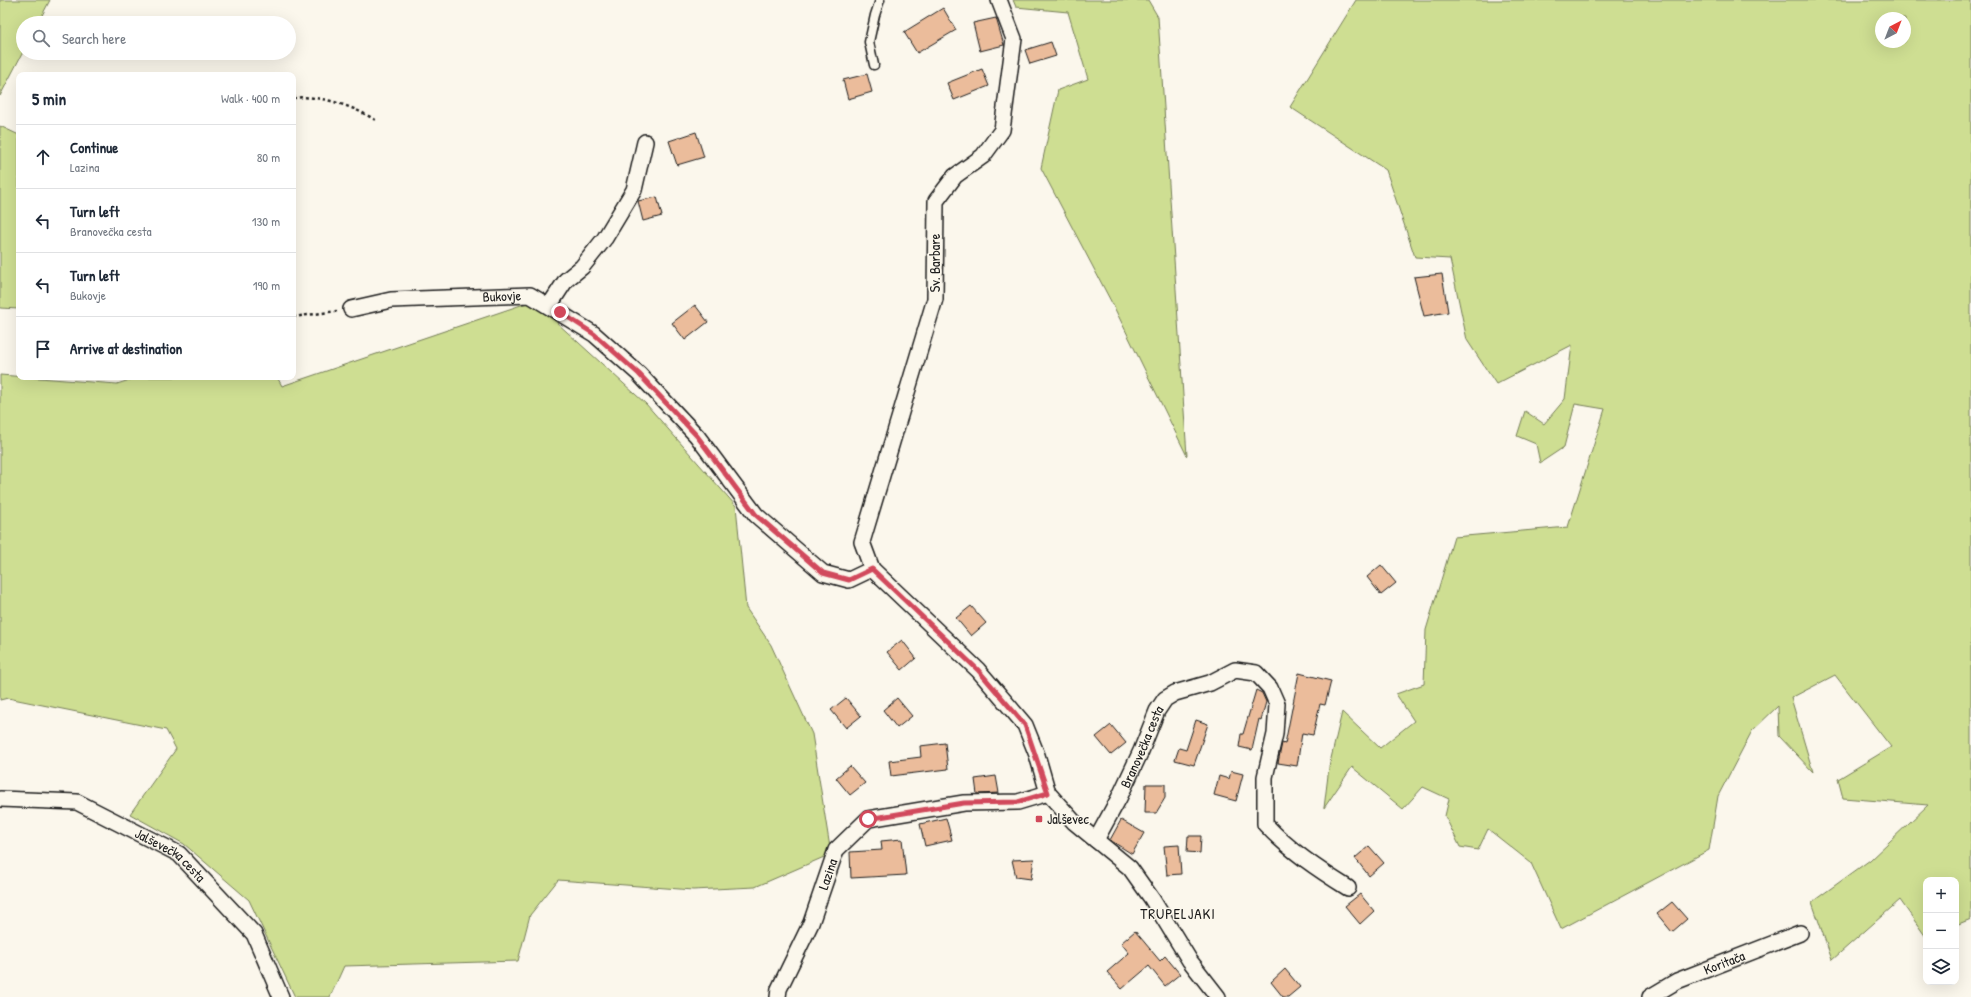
<!DOCTYPE html>
<html lang="en">
<head>
<meta charset="utf-8">
<style>
  :root { --surface:#fff; --page:#f6f6f7; --text:#1f2937; --muted:#747a83; --line:#e0e1e3 }
  body { margin:0; font-family:"Patrick Hand",sans-serif; background:var(--page); color:var(--text) }
  .controls { position:absolute; right:12px; bottom:12px; display:grid; overflow:hidden; border-radius:8px; box-shadow:0 4px 16px #0002 }
  .controls button { width:36px; height:36px; display:grid; place-items:center; padding:0; border:0; border-bottom:1px solid var(--line); background:var(--surface); color:var(--text); font:20px sans-serif }
  .compass { position:absolute; left:1875px; top:12px; width:36px; height:36px; border-radius:50%; background:var(--surface); box-shadow:0 4px 16px #0002; rotate:42deg }
  .stop { position:absolute; width:12px; height:12px; margin:-9px; border:3px solid #d1495b; border-radius:50%; background:#fff }
  .stop.end { background:#d1495b; border-color:#fff; box-shadow:0 1px 4px #0008 }
  .list { margin:0; padding:0; list-style:none }
  h2 { display:flex; justify-content:space-between; align-items:center; height:52px; margin:0; padding:0 16px; font-size:17px }
  h2 small { font-size:13px; font-weight:400; color:var(--muted) }
  .list li { display:grid; grid-template-columns:26px 1fr auto; gap:12px; align-items:center; box-sizing:border-box; height:64px; padding:0 16px; border-top:1px solid var(--line) }
  .list b { display:block; font-size:15px; white-space:nowrap }
  .list p { margin:0; font-size:13px; white-space:nowrap; color:var(--muted) }
  .list em { font-size:13px; font-style:normal; color:var(--muted) }
  .icon { flex:none; width:22px; height:22px; fill:none; stroke:currentColor; stroke-width:2; stroke-linecap:round; stroke-linejoin:round }
  .map { position:relative; flex:none; width:1971px; height:997px; overflow:hidden }
  .search { position:absolute; background:var(--surface); box-shadow:0 4px 16px #0002; left:16px; top:16px; width:280px; height:44px; display:flex; align-items:center; gap:10px; box-sizing:border-box; padding:0 14px; border-radius:22px; color:var(--muted); font-size:15px }
  .panel { position:absolute; background:var(--surface); box-shadow:0 4px 16px #0002; left:16px; top:72px; width:280px; height:308px; border-radius:8px }
  .map>svg:first-child { display:block }
  .green { fill:#cede92; stroke:#757d57; fill-rule:evenodd }
  .building { fill:#ebbc9b; stroke:#1c1c1c }
  .lines { fill:none; stroke-linecap:round; stroke-linejoin:round }
  .service-casing { stroke:#1c1c1c; stroke-width:11 }
  .minor-casing { stroke:#1c1c1c; stroke-width:18 }
  .path { stroke:#1c1c1c; stroke-width:2.5; stroke-dasharray:3 3; stroke-linecap:butt }
  .service { stroke:#fbf7ec; stroke-width:8 }
  .minor { stroke:#fbf7ec; stroke-width:15 }
  .route { stroke:#d1495b; stroke-width:5 }
  .poi-dot { fill:#d1495b; stroke:#fbf7ec; stroke-width:1.5 }
  .labels { text-anchor:middle; stroke-width:3; stroke-linejoin:round; paint-order:stroke }
  .street-label { font-size:14px; fill:#1c1c1c; stroke:#fbf7ec }
  .poi-label { font-size:14px; fill:#1c1c1c; stroke:#fbf7ec; text-anchor:start }
  .neighbourhood-label { font-size:15px; letter-spacing:1px; fill:#1c1c1c; stroke:#fbf7ec }
</style>
</head>
<body>
<div class="map">
<svg width="1971" height="997" viewBox="0 0 1971 997">
  <rect width="100%" height="100%" fill="#fbf7ec"/>
  <filter id="ink" filterUnits="userSpaceOnUse"><feTurbulence type="fractalNoise" baseFrequency=".025" numOctaves="2"/><feDisplacementMap in="SourceGraphic" scale="8" xChannelSelector="R" yChannelSelector="G"/><feConvolveMatrix kernelMatrix="1 2 1 2 8 2 1 2 1" color-interpolation-filters="sRGB"/></filter>
  <g filter="url(#ink)">
    <path class="green" d="M 0,0 L 50,0 L 38,23 L 23,23 L 23,52 L 0,96 Z
      M 1013,0 L 1148,0 L 1158,17 L 1187,456 L 1114,307 L 1041,168 L 1058,90 L 1088,79 L 1068,12 L 1016,7 Z
      M 1356,0 L 1971,0 L 1971,919 L 1956,925 L 1956,880 L 1926,880 L 1926,937 L 1900,900 L 1832,960 L 1812,902 L 1870,860 L 1928,805 L 1843,798 L 1838,779 L 1891,747 L 1835,675 L 1791,698 L 1813,772 L 1779,736 L 1778,706 L 1752,731 L 1718,796 L 1709,850 L 1561,929 L 1531,863 L 1488,829 L 1478,850 L 1460,847 L 1445,816 L 1449,799 L 1423,787 L 1403,809 L 1352,767 L 1324,808 L 1329,767 L 1342,712 L 1380,748 L 1414,721 L 1396,694 L 1424,684 L 1426,630 L 1454,537 L 1568,527 L 1605,409 L 1575,404 L 1564,447 L 1540,463 L 1536,444 L 1517,436 L 1525,411 L 1544,424 L 1565,399 L 1572,345 L 1496,384 L 1467,340 L 1450,259 L 1415,257 L 1386,170 L 1290,107 ZM 1881,18 L 1905,18 L 1905,42 L 1881,42 Z
      M 0,126 L 19,135 L 19,309 L 0,308 Z
      M 533,301 L 646,404 L 736,506 L 746,608 L 771,645 L 812,734 L 831,854 L 755,887 L 693,890 L 558,880 L 530,915 L 518,961 L 344,966 L 330,997 L 295,997 L 249,900 L 184,844 L 130,814 L 176,749 L 166,730 L 8,698 L 0,700 L 0,375 L 117,384 L 139,377 L 277,377 L 282,386 Z"/>
    <path class="building" d="M 943,8 L 956,30 L 917,53 L 904,32 Z
      M 996,18 L 1004,45 L 980,51 L 973,23 Z
      M 1051,42 L 1056,56 L 1030,64 L 1025,50 Z
      M 982,69 L 989,86 L 954,100 L 947,83 Z
      M 867,74 L 872,92 L 848,99 L 843,80 Z
      M 696,132 L 704,157 L 677,165 L 669,141 Z
      M 657,197 L 662,216 L 643,221 L 638,201 Z
      M 1442,274 L 1448,312 L 1424,316 L 1414,277 Z
      M 695,305 L 708,322 L 685,340 L 672,323 Z
      M 1381,565 L 1396,583 L 1381,595 L 1367,577 Z
      M 971,606 L 986,623 L 971,636 L 956,618 Z
      M 902,640 L 916,658 L 902,670 L 887,652 Z
      M 1299,673 L 1331,681 L 1325,705 L 1320,704 L 1313,735 L 1302,733 L 1297,766 L 1278,763 L 1282,743 L 1285,744 Z
      M 1256,690 L 1262,693 L 1266,702 L 1261,720 L 1259,719 L 1252,750 L 1239,747 L 1241,734 L 1243,734 Z
      M 846,698 L 861,716 L 846,728 L 831,710 Z
      M 897,698 L 912,716 L 897,728 L 883,710 Z
      M 1196,720 L 1208,724 L 1194,765 L 1175,760 L 1179,748 L 1186,750 Z
      M 1111,725 L 1126,743 L 1111,755 L 1096,737 Z
      M 945,743 L 948,769 L 891,776 L 889,761 L 921,757 L 920,746 Z
      M 850,766 L 865,783 L 850,795 L 836,778 Z
      M 1231,771 L 1243,774 L 1236,801 L 1214,795 L 1219,776 L 1229,779 Z
      M 996,776 L 999,793 L 977,794 L 975,779 Z
      M 1146,784 L 1165,784 L 1165,798 L 1156,813 L 1145,813 Z
      M 946,818 L 952,840 L 925,846 L 920,824 Z
      M 1121,820 L 1144,833 L 1132,854 L 1110,840 Z
      M 1188,836 L 1201,836 L 1200,853 L 1187,852 Z
      M 902,839 L 906,875 L 851,878 L 850,852 L 882,850 L 881,841 Z
      M 1179,845 L 1181,874 L 1167,875 L 1164,846 Z
      M 1369,846 L 1384,863 L 1369,876 L 1355,858 Z
      M 1034,859 L 1031,879 L 1016,877 L 1012,860 Z
      M 1360,894 L 1374,911 L 1360,924 L 1345,906 Z
      M 1672,902 L 1687,919 L 1672,932 L 1657,914 Z
      M 1135,931 L 1160,961 L 1165,956 L 1180,974 L 1165,986 L 1149,966 L 1122,989 L 1107,972 L 1129,953 L 1121,943 Z
      M 1285,969 L 1300,987 L 1288,997 L 1283,997 L 1271,982 Z"/>
    <g class="lines">
      <g class="service-casing">
        <path id="service" d="M 874,65 L 869,42 L 875,15 L 880,0"/>
      </g>
      <g class="minor-casing">
        <g id="minor">
          <path d="M 999,0 L 1014,39 L 1002,130 L 983,156 L 955,176 L 936,201 L 935,299 L 862,542 L 872,569 L 978,670 L 1025,725 L 1037,755 L 1048,793 L 1074,822 L 1130,868 L 1152,899 L 1190,961 L 1218,997"/>
          <path d="M 549,306 L 566,280 L 582,267 L 605,238 L 634,190 L 645,142"/>
          <path id="s1" d="M 351,309 L 391,300 L 530,295 L 594,334 L 639,374 L 697,436 L 756,515 L 823,573 L 849,580 L 872,569"/>
          <path id="s2" d="M 0,799 L 77,802 L 179,854 L 254,934 L 281,997"/>
          <path id="s3" d="M 1096,840 L 1119,798 L 1141,751 L 1157,711 L 1165,699 L 1175,693 L 1210,683 L 1235,670 L 1256,673 L 1270,688 L 1277,704 L 1275,734 L 1265,777 L 1265,824 C 1289,850 1319,870 1348,888"/>
          <path id="s4" d="M 778,997 L 779,989 L 811,923 L 836,850 L 868,819 L 964,803 L 1018,802 L 1048,793"/>
          <path id="s5" d="M 1650,997 L 1677,981 L 1800,933"/>
        </g>
      </g>
      <path class="path" d="M 293,98 C 320,94 355,107 377,121
        M 293,317 L 337,311"/>
      <use href="#service" class="service"/>
      <use href="#minor" class="minor"/>
    </g>
  </g>
  <g class="lines" filter="url(#ink)">
    <path class="route" d="M 560,312 L 594,334 L 639,374 L 697,436 L 756,515 L 823,573 L 849,580 L 872,569 L 978,670 L 1025,725 L 1048,793 L 1018,802 L 964,803 L 868,819"/>
  </g>
  <rect class="poi-dot" x="1035" y="815" width="8" height="8" rx="2"/>
  <g class="labels">
    <g class="street-label">
      <text transform="translate(935 263) rotate(-90)" y="5">Sv. Barbare</text>
      <text dy="5" stroke="none"><textPath href="#s1" startOffset="152">Bukovje</textPath></text>
      <text dy="5" stroke="none"><textPath href="#s3" startOffset="104">Branovečka cesta</textPath></text>
      <text dy="5" stroke="none"><textPath href="#s2" startOffset="185">Jalševečka cesta</textPath></text>
      <text dy="5" stroke="none"><textPath href="#s4" startOffset="133">Lazina</textPath></text>
      <text dy="5" stroke="none"><textPath href="#s5" startOffset="82">Koritača</textPath></text>
    </g>
    <g class="poi-label">
      <text x="1047" y="824">Jalševec</text>
    </g>
    <g class="neighbourhood-label">
      <text x="1178" y="919">TRUPELJAKI</text>
    </g>
  </g>
</svg>
<div class="controls">
<button>+</button>
<button>−</button>
<button><svg class="icon" aria-label="layers" viewBox="0 0 24 24"><path d="M12 4l9 5-9 5-9-5zM3 14l9 5 9-5"/></svg></button>
</div>
<svg class="compass" viewBox="-18 -18 36 36"><path d="M0-13l5 13h-10z" fill="#e53935"/><path d="M0 13l5-13h-10z" fill="#747a83"/></svg>
<div class="stop" style="left:868px;top:819px"></div>
<div class="stop end" style="left:560px;top:312px"></div>
<div class="search"><svg class="icon" aria-label="search" viewBox="0 0 24 24"><circle cx="10" cy="10" r="6"/><path d="M15 15l6 6"/></svg>Search here</div>
<section class="panel">
<h2>5 min<small>Walk · 400 m</small></h2>
<ul class="list">
<li><svg class="icon" aria-label="ahead" viewBox="0 0 24 24"><path d="M12 20V5M6 11l6-6 6 6"/></svg><div><b>Continue</b><p>Lazina</p></div><em>80 m</em></li>
<li><svg class="icon" aria-label="left" viewBox="0 0 24 24"><path d="M17 20v-9H6M10 6l-5 5 5 5"/></svg><div><b>Turn left</b><p>Branovečka cesta</p></div><em>130 m</em></li>
<li><svg class="icon" aria-label="left" viewBox="0 0 24 24"><path d="M17 20v-9H6M10 6l-5 5 5 5"/></svg><div><b>Turn left</b><p>Bukovje</p></div><em>190 m</em></li>
<li><svg class="icon" aria-label="arrive" viewBox="0 0 24 24"><path d="M6 21V4h12l-3 4 3 4H6"/></svg><div><b>Arrive at destination</b></div></li>
</ul>
</section>
</div>
</body>
</html>
